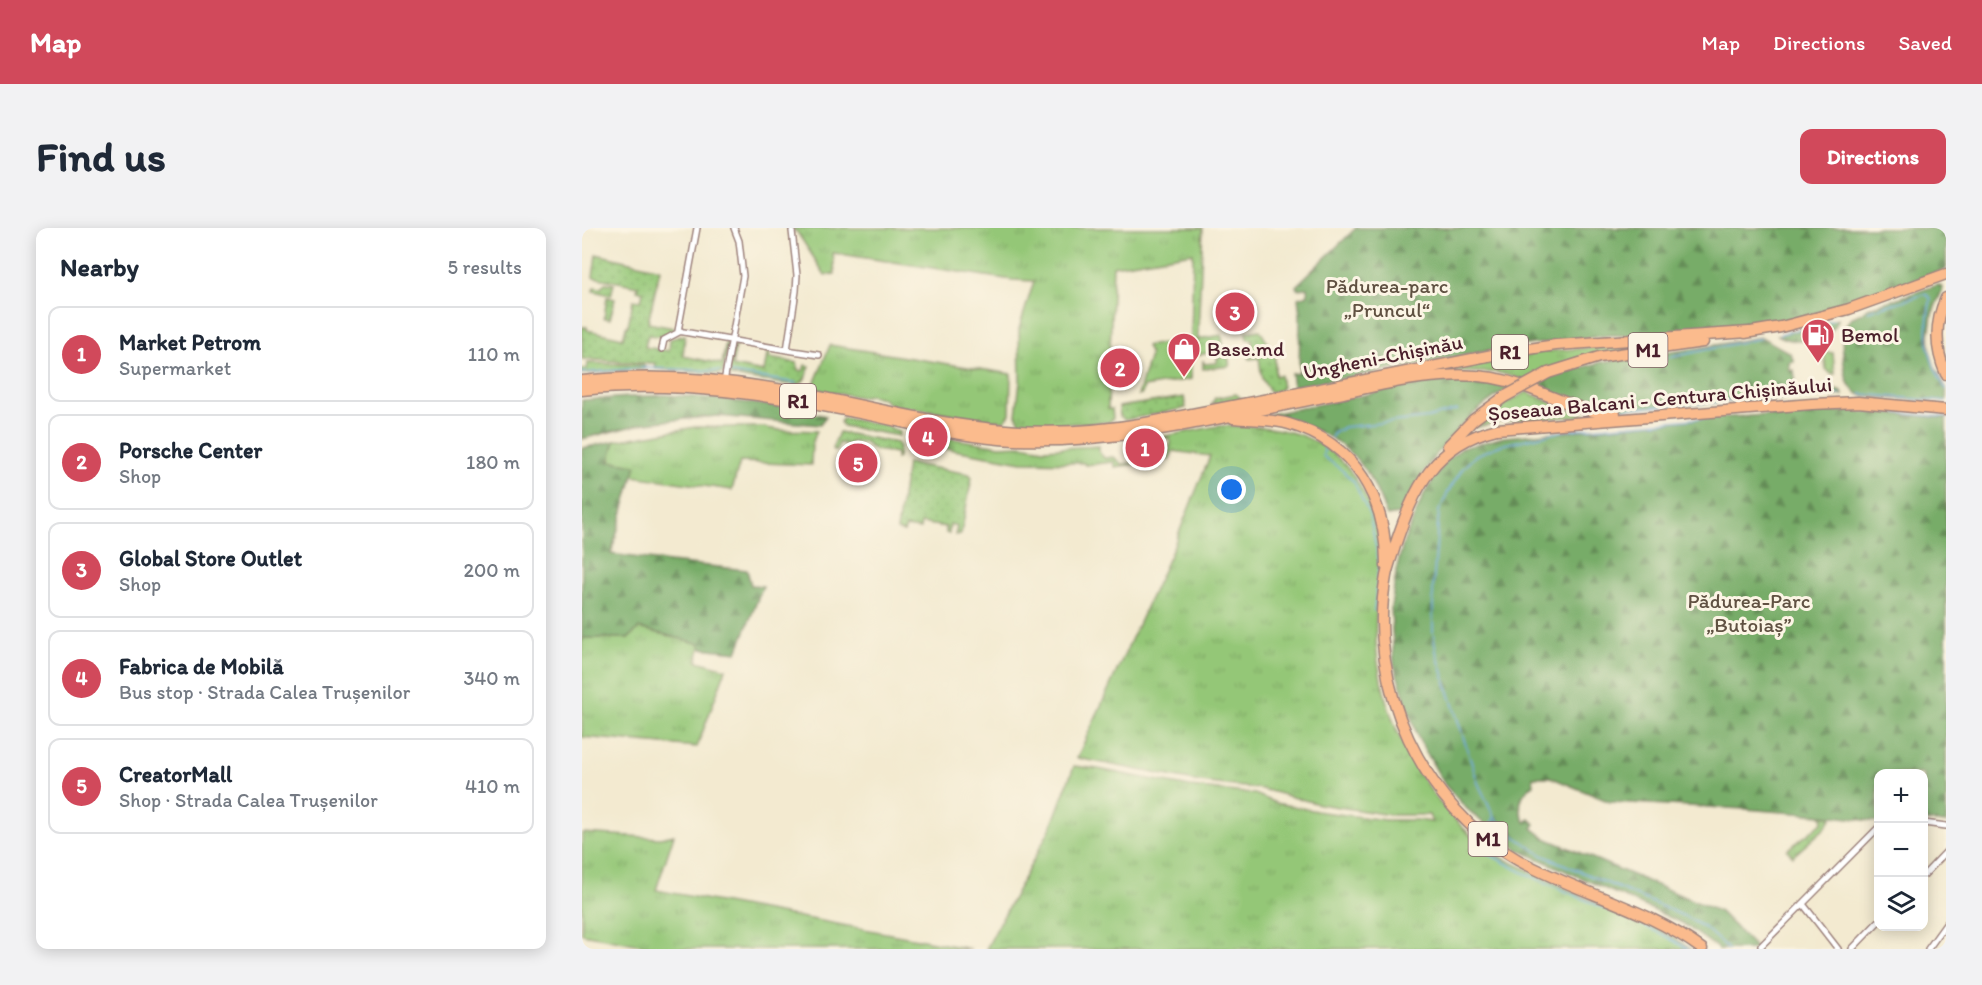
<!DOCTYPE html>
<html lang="en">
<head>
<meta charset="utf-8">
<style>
  :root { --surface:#fff; --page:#f2f2f3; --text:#1f2937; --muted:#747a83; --line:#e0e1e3; --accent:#d1495b }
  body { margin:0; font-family:Itim,sans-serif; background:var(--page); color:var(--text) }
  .controls { position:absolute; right:18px; bottom:18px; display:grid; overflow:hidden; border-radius:12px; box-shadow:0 3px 15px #0003 }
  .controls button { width:54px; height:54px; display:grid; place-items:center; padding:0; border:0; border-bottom:2px solid var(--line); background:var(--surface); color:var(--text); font:30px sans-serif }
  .you { position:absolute; left:650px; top:262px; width:21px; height:21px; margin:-15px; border:4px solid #fff; border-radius:50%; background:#1a73e8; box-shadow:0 0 0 9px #1a73e833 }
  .badge { display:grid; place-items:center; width:39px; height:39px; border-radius:50%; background:var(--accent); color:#fff; font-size:20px; font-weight:700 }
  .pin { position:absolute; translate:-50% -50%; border:3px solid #fff; box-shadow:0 2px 6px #0006 }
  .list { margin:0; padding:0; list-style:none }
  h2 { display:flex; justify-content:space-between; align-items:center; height:78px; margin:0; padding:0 24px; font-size:26px }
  h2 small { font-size:20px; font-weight:400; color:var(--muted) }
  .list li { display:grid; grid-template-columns:39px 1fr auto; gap:18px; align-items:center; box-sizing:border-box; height:96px; margin:0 12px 12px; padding:0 12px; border:2px solid var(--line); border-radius:12px }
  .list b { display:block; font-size:22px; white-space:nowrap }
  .list p { margin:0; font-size:20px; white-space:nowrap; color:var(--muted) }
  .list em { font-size:20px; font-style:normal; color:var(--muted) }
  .icon { flex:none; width:33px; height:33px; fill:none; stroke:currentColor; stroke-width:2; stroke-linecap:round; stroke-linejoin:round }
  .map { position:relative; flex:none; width:1364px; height:721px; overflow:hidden; border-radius:12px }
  header { display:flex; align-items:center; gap:36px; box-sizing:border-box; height:84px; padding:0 30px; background:var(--accent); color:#fff }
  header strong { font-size:28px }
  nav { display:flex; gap:33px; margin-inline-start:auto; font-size:21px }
  .intro { display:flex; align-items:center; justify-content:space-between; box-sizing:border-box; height:144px; padding:0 36px }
  h1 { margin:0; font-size:42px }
  .button { padding:15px 27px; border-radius:12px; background:var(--accent); color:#fff; font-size:21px; font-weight:700 }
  main { display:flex; gap:36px; padding:0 36px }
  aside { flex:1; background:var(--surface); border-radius:12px; box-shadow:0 3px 15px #0003 }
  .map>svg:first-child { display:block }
  .grass { fill:url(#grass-tufts); stroke:#6f7351; stroke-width:1.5 }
  .forest { fill:url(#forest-firs); stroke:#60664a; stroke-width:1.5 }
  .garden { fill:url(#garden-dots); stroke:#6f7351; stroke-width:1.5 }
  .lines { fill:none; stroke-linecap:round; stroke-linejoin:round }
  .stream { stroke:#71aae1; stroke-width:1.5 }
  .street-casing { stroke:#9e847e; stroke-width:8 }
  .highway-casing { stroke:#9e847e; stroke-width:13 }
  .street { stroke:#fff; stroke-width:5 }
  .highway { stroke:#fbbb8d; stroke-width:10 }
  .highway-bridge-casing { stroke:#9e847e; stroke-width:13; stroke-linecap:butt }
  .highway-bridge { stroke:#fbbb8d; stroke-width:10 }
  .labels { text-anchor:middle; stroke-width:6; stroke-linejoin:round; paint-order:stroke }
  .shield { fill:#fcf5e5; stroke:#7f5f63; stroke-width:1.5 }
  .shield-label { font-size:20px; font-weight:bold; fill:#4a1f2b }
  .park-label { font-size:21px; fill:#605142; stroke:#fcf5e5 }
  .poi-label { font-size:21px; fill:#4a1f2b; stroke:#fcf5e5; text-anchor:start }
  .street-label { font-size:21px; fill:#4a1f2b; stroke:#fcf5e5 }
</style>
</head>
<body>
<header>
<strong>Map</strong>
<nav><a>Map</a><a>Directions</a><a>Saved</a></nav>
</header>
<div class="intro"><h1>Find us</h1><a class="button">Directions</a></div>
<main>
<aside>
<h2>Nearby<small>5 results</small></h2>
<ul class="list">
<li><span class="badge">1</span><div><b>Market Petrom</b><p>Supermarket</p></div><em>110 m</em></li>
<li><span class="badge">2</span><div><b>Porsche Center</b><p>Shop</p></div><em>180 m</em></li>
<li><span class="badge">3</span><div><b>Global Store Outlet</b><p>Shop</p></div><em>200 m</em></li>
<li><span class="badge">4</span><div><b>Fabrica de Mobilă</b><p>Bus stop · Strada Calea Trușenilor</p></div><em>340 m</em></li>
<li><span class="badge">5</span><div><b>CreatorMall</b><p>Shop · Strada Calea Trușenilor</p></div><em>410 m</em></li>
</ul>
</aside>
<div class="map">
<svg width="1364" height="721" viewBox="0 0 1364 721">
  <defs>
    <pattern id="grass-tufts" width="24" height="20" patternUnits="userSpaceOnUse" patternTransform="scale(1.5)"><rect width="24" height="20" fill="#94c777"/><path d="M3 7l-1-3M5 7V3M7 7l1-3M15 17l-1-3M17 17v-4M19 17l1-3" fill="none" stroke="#81aa67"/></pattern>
    <pattern id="forest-firs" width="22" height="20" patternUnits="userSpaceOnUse" patternTransform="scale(1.5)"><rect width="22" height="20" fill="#77ac68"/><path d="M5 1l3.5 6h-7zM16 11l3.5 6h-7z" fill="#648b56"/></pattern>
    <pattern id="garden-dots" width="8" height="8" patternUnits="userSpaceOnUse" patternTransform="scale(1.5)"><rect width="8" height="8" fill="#94c777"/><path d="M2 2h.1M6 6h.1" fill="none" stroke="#81aa67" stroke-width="1.8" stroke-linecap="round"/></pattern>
  </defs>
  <rect width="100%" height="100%" fill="#fcf5e5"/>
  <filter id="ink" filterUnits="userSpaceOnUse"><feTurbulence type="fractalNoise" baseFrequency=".0167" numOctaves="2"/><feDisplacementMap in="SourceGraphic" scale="12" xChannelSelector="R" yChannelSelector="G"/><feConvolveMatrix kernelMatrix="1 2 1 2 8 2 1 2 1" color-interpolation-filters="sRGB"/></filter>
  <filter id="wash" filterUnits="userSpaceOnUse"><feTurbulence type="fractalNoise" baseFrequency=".008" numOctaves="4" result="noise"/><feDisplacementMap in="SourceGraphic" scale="24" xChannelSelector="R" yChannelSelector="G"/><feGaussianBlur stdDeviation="1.35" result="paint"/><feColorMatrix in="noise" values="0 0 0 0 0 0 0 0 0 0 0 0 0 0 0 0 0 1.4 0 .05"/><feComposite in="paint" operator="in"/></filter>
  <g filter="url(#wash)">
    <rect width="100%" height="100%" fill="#f3ead0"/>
    <path class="grass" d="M 206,0 L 621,0 L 615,127 L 609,128 L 609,151 L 562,159 L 560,166 L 556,167 L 568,127 L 564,118 L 609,111 L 611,25 L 531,38 L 526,181 L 530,181 L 531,190 L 528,194 L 481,196 L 439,195 L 434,187 L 438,153 L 437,101 L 452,53 L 430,52 L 251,25 L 253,46 L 243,47 L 215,4 Z
      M 1071,115 L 943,152 L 914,144 L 848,145 L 889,135 L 967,123 Z
      M 248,117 L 429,146 L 428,186 L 422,193 L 411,192 L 309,177 L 300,170 L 288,167 L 278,169 L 232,161 L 231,159 Z
      M 1244,124 L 1251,125 L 1253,146 L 1249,146 L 1244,141 L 1242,125 Z
      M 6,135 L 62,137 L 63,141 L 0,146 L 0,141 L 5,141 Z
      M 945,164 L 984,181 L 1006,188 L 919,193 L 893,200 L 924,175 Z
      M 261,190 L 304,197 L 317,204 L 317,208 L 261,198 L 258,194 Z
      M 636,198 C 698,196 751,204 782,265 C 790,281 797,298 799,316 C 800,336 797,356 795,375 C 793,394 793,415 796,434 C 803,484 825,534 857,573 C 868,587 894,615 909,624 C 920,631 934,636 946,642 C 973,655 1000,669 1028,680 C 1055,692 1085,702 1108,721 L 404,721 L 469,599 L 492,538 L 516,541 L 608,559 L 673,566 L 694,575 L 740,584 L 804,592 L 835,592 L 850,594 L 847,587 L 808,587 L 737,576 L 680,561 L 618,554 L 495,530 L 588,327 L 628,228 L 591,223 L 587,232 L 533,239 L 532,234 L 503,237 L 502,235 L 440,234 L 332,215 L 331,212 L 337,207 L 348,211 L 354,208 L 418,218 L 439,217 L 462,221 L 517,218 L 517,224 L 522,230 L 532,229 L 540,236 L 576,231 L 577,228 L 585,228 L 589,214 L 586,210 L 567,211 Z
      M 113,199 L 182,199 C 199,205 217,201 235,203 L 230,216 L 229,237 L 158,234 L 150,262 L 50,248 L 53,237 L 27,233 L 33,213 Z
      M 57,400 L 119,416 L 115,433 L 144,441 L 115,519 L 0,509 L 0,413 L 2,410 L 47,410 Z
      M 1239,588 L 1251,588 L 1243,600 L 1211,628 L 1205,622 L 1240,595 L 1241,591 Z
      M 0,605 L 78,610 L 92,607 L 74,662 L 389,721 L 80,721 L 0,706 Z"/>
    <path class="forest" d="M 774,0 L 1364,0 L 1364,41 L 1279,72 L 1200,95 L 1129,103 L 1050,108 L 1029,107 L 927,119 L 770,149 L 711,158 L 709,146 L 717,145 L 718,88 L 716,70 L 726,67 L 725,60 L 715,61 L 714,58 Z
      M 1356,57 L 1361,60 L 1350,86 L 1347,107 L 1348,124 L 1352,137 L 1364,160 L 1364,174 L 1285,169 C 1278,168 1270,163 1267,156 C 1262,148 1258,108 1262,101 C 1270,83 1276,91 1286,80 Z
      M 1256,91 C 1249,115 1214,118 1196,107 Z
      M 1179,109 L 1208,125 L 1212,133 L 1207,134 L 1208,143 L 1212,142 L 1213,151 L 1201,171 L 1031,181 L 994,174 L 954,158 L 969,148 L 1020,134 L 1117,120 Z
      M 861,153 L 892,153 L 931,158 C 877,188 846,233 817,286 L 805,288 C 800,275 795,262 788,250 C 768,214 728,195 689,188 L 689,186 L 831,157 Z
      M 83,167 C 137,170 191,176 244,188 L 238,197 L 135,188 L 63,195 L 0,211 L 0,172 Z
      M 1267,183 L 1364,190 L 1364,595 L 1342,593 L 1342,546 L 1296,546 L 1296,594 L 1251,588 L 1163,581 L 1028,574 L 968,549 L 951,549 L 952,557 C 937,565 935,580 943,594 L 948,591 L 953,596 L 950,600 L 963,610 L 1138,684 L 1175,721 L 1137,721 L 1100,695 L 937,622 L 913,605 L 885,581 L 863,557 L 836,510 L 812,437 L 809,379 L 815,339 L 822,313 L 843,264 L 866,231 L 880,220 L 922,209 L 1127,190 Z
      M 33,213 L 27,233 L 54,237 L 29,326 L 88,334 L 165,342 L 169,357 L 181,358 L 155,424 L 118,420 L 119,416 L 57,400 L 47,410 L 2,410 L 0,413 L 0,220 Z"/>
    <path class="garden" d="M 14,26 L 78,41 L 66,95 L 92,100 L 91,105 L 82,109 L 66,107 L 63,119 L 87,123 L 88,111 L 103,107 L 101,128 L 140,136 L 144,114 L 146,118 L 141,144 L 138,146 L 74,141 L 73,135 L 57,135 L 0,131 L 0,99 L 5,99 L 5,102 L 41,110 L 44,99 L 46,98 L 51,72 L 59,73 L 61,64 L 55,62 L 56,58 L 11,49 Z
      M 23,55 L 32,56 L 29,67 L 11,63 L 12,59 L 19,60 Z
      M 25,69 L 33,71 L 28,91 L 22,90 Z
      M 678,102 L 693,128 L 693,148 L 698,147 L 700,160 L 698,162 L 688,164 L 680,151 L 677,130 L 667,131 L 666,121 L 671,120 L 670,111 L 665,111 L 664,104 Z
      M 640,107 L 641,117 L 639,118 L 639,123 L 615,127 L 616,111 Z
      M 154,116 L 150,138 L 182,144 L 186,122 L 188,124 L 187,130 L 215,135 L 216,142 L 221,143 L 223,137 L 228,138 C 225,145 224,154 215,157 C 212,158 158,149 149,148 L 146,144 L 151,119 Z
      M 646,128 L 648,138 L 621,141 L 621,132 L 622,136 L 635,135 L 635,130 Z
      M 1244,159 L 1260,164 L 1261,167 L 1218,170 L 1216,169 L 1218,164 L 1225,161 Z
      M 654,166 L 660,171 L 630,176 L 633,170 Z
      M 602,169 L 604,180 L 543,192 L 538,188 L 537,179 Z
      M 257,204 L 315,215 L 317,219 L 316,230 L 314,231 L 314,225 L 293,222 L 281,214 L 270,214 L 266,217 L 257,215 L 255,223 L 251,222 L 251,218 Z
      M 325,235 L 387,246 L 390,249 L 379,306 L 373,307 L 375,298 L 368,296 L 367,306 L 364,305 L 364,299 L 339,295 L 338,301 L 324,299 L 322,304 L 315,302 Z"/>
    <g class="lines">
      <path class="stream" d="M 1286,83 L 1344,66 L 1349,71 C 1341,103 1346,134 1364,161
        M 1198,106 L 1252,92
        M 1050,135 L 1090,129 L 1179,110
        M 0,145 L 61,140 L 138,143
        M 149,145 L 215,155
        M 1279,166 L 1364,174
        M 1220,168 L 1259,166
        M 989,171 L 1024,179 L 1039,181 L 1200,170
        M 1242,181 L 1269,180 L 1364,189
        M 1188,185 L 1234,181
        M 749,210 L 751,206 L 762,199 L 846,190 L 875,182
        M 743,218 L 741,228 L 761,243 L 772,254 L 788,288 L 797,335 L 792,383
        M 912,589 L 928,605 L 960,627 L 1104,689 L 1123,700 L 1146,721
        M 908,600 L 912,589 L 896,555 L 877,496 L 854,423 L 851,404 L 851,360 L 857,283 L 866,264 L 881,240 L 894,227 L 919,217 L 985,202 L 1135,189
        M 905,619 L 903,624 L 940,644 L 1080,706 L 1106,721"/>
    </g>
  </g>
  <g filter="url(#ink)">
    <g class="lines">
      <g class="street-casing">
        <path id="street" d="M 115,0 L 96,103 L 205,122 L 214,63 L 215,47 L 210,3
          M 80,121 L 82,112 L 99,103
          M 205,122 L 237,127
          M 142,154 L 161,48 L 157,13 L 152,0
          M 1342,595 L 1364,598
          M 1342,647 L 1364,624
          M 1221,676 L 1256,721
          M 1179,718 L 1296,600
          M 1270,721 L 1296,694
          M 1346,721 L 1364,696"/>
      </g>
      <g class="highway-casing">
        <path id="highway" d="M 1364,70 C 1352,96 1353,121 1364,146
          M 1163,105 L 1199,99 L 1267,81 L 1364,46
          M 966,145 L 1017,129 L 1121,114
          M 0,153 C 65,146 131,150 195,161 C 271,174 347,196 424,202 C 471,206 518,203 564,195 L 926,124 L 974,117 L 1167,104
          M 0,162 C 96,152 189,167 283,186 C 332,196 382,210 433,212 C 543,216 649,187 756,166 C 790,159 825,150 860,148 C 886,146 913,148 938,157 C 969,167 1000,185 1033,186
          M 651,190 C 669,192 689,191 707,196 C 773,215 805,271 804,338
          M 866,218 L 891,192 L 922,169
          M 1120,721 C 1065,680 996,665 936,632 C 840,578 784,457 804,348 C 806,338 810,328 813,318 C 832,260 852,216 915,201 L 1230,176 L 1276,174 L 1364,182"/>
      </g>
      <use href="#street" class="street"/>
      <use href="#highway" class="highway"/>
      <g class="highway-bridge-casing">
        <path id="highway-bridge" d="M 922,169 L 966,145"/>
      </g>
      <use href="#highway-bridge" class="highway-bridge"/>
    </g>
  </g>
  <defs>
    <g id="fuel-pin" transform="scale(1.725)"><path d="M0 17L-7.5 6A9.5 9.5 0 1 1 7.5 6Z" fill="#d1495b" stroke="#fcf5e5"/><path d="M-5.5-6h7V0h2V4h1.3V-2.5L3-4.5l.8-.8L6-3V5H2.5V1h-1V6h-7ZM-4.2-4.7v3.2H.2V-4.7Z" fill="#fff"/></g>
    <g id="shop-pin" transform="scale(1.725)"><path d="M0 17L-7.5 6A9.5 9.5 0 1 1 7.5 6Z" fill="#d1495b" stroke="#fcf5e5"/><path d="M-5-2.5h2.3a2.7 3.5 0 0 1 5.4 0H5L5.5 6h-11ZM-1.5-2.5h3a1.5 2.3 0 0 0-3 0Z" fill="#fff"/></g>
  </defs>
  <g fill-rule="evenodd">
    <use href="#fuel-pin" x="1236" y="107"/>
    <use href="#shop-pin" x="602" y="121"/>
  </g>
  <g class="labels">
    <g class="shield">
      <rect x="1046.5" y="105" width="39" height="34" rx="4.5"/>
      <rect x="910" y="107" width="36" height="34" rx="4.5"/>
      <rect x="198" y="156" width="36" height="34" rx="4.5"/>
      <rect x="886.5" y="594" width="39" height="34" rx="4.5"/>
    </g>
    <g class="shield-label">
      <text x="1066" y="129">M1</text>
      <text x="928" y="131">R1</text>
      <text x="216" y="180">R1</text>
      <text x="906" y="618">M1</text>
    </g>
    <g class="park-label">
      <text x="805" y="65">Pădurea-parc<tspan x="805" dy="24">„Pruncul“</tspan></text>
      <text x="1167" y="380">Pădurea-Parc<tspan x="1167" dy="24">„Butoiaș”</tspan></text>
    </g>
    <g class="poi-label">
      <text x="1259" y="114">Bemol</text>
      <text x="625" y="128">Base.md</text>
    </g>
    <g class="street-label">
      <text transform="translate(801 129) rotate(-11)" y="7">Ungheni-Chișinău</text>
      <text transform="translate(1078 171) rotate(-5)" y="7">Șoseaua Balcani - Centura Chișinăului</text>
    </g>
  </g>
</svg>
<div class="controls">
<button>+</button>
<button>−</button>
<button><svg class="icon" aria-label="layers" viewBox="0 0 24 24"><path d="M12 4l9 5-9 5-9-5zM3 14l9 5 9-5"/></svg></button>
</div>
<div class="you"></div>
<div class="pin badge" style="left:563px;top:220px">1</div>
<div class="pin badge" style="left:538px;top:140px">2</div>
<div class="pin badge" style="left:653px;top:84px">3</div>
<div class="pin badge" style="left:346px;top:209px">4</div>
<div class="pin badge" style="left:276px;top:235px">5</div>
</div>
</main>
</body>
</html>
